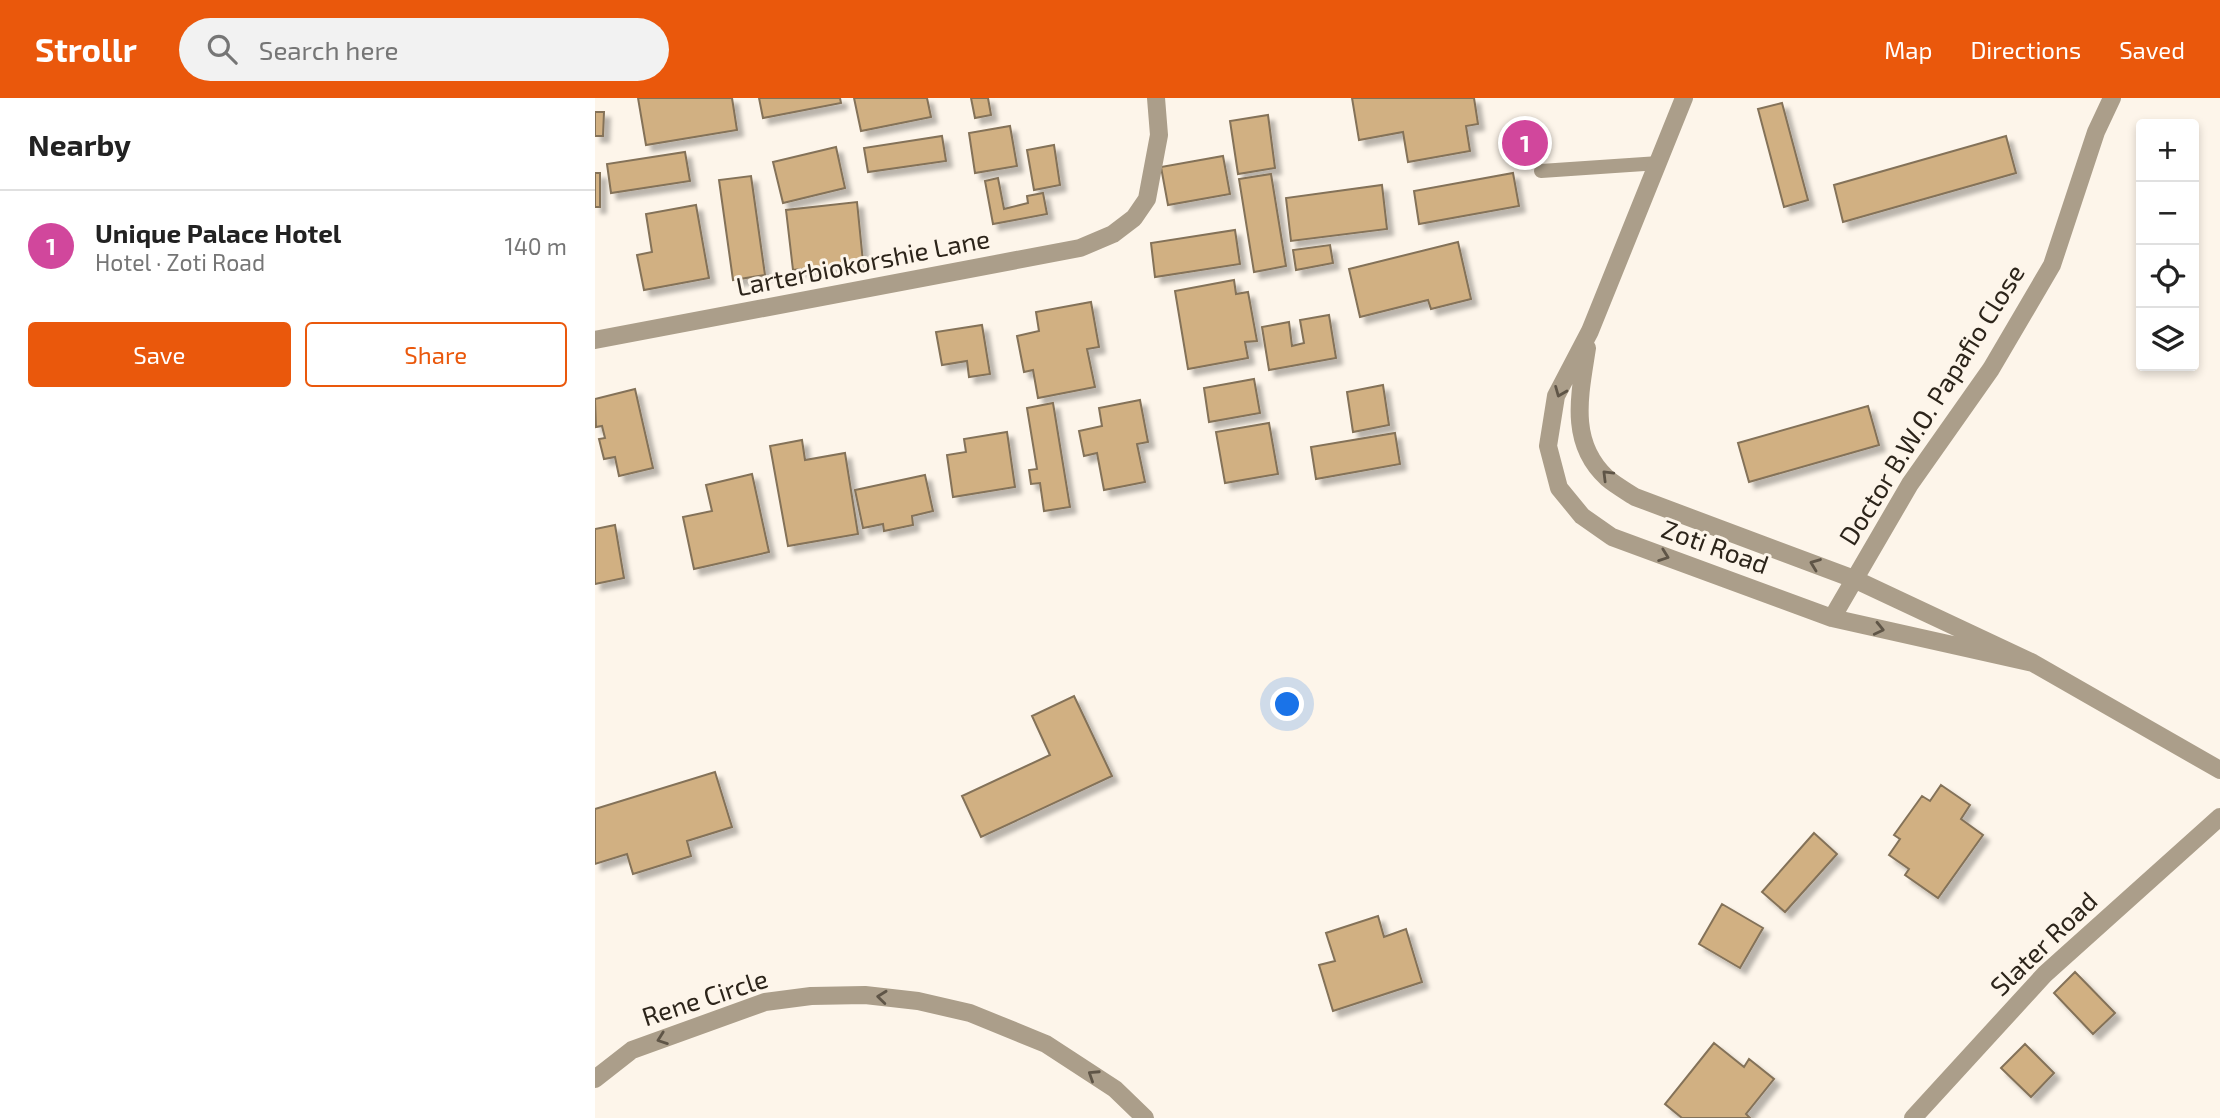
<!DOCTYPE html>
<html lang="en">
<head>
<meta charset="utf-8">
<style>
  :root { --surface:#fff; --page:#f2f2f2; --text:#222; --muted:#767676; --line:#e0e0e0; --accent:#ea580c }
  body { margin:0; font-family:"Exo 2",sans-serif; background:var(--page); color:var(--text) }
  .controls { position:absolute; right:21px; top:21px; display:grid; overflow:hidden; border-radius:7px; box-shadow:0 4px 10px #0003 }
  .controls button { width:63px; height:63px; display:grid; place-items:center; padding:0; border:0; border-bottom:2px solid var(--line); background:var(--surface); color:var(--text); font:35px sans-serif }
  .you { position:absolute; left:693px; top:607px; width:24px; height:24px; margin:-18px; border:5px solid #fff; border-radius:50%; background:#1a73e8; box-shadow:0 0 0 10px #1a73e833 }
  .badge { display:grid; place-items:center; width:46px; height:46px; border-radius:50%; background:var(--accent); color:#fff; font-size:23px; font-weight:700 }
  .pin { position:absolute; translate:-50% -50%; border:4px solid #fff; box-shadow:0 2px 7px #0006 }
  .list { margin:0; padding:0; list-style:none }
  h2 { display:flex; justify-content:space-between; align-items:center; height:91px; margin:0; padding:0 28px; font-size:30px }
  h2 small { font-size:23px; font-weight:400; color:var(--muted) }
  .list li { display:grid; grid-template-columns:46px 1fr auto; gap:21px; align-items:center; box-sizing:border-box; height:112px; padding:0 28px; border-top:2px solid var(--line) }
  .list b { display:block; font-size:26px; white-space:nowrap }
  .list p { margin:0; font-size:23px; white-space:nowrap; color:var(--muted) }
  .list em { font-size:23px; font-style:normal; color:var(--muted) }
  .actions { display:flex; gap:14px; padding:21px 28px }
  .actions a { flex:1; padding:16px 0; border:2px solid var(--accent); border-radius:7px; text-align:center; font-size:24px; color:var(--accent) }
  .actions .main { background:var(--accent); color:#fff }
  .icon { flex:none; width:38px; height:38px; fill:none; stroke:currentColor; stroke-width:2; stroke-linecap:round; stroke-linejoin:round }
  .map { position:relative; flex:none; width:1625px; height:1020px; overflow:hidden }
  header { display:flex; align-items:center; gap:42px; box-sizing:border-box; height:98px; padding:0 35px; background:var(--accent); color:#fff }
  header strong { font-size:33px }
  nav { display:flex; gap:38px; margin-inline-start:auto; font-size:24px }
  .search { width:490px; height:63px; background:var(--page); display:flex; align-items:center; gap:18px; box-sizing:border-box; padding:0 24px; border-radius:38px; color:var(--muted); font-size:26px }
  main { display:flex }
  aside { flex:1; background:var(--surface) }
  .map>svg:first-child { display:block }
  .building { fill:#d1b082; stroke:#847259; stroke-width:2; filter:url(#shadow) }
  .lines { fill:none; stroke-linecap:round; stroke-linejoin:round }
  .service { stroke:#ab9e8a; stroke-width:14 }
  .minor { stroke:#ab9e8a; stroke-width:18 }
  .oneway { stroke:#5f5547 }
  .labels { text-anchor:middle; stroke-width:6; stroke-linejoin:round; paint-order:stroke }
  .street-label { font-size:26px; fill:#2c241a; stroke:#fdf5ea }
</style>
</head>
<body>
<header>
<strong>Strollr</strong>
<div class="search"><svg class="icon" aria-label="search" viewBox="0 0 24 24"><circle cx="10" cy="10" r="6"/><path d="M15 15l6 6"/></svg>Search here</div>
<nav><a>Map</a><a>Directions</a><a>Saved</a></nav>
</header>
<main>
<aside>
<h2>Nearby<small></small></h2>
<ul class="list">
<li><span class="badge" style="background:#d1479c">1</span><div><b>Unique Palace Hotel</b><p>Hotel · Zoti Road</p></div><em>140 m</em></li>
</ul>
<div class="actions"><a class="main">Save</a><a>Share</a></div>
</aside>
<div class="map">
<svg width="1625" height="1020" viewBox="0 0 1625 1020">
  <defs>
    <filter id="shadow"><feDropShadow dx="6" dy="6" stdDeviation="2" flood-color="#0004"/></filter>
  </defs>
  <rect width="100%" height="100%" fill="#fdf5ea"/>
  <path class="building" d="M 43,0 L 137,0 L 142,32 L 51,47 Z
    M 164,0 L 245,0 L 246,5 L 168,20 Z
    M 259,0 L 332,0 L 336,19 L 266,33 Z
    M 376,0 L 393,0 L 396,17 L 380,20 Z
    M 757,0 L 879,0 L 883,26 L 871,28 L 875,53 L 813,64 L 808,34 L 764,42 Z
    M 1187,5 L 1213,102 L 1189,109 L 1163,11 Z
    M 0,14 L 9,14 L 8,38 L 0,38 Z
    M 673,17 L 680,70 L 643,76 L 635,23 Z
    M 415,28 L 422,68 L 380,75 L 374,35 Z
    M 347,38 L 351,63 L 273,74 L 269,50 Z
    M 1411,38 L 1421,75 L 1248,124 L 1239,87 Z
    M 459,47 L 465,87 L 439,92 L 432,52 Z
    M 241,49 L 250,90 L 188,105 L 178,64 Z
    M 90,54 L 95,83 L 16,95 L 12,66 Z
    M 628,58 L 635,96 L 573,107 L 566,69 Z
    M 0,75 L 5,75 L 5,109 L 0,109 Z
    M 918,75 L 924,108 L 824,126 L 819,93 Z
    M 676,76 L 691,168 L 659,174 L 644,81 Z
    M 156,78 L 170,177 L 138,182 L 124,82 Z
    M 403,80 L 409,111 L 433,105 L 432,98 L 448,95 L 452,116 L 398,126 L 390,83 Z
    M 787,87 L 792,131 L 696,143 L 691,100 Z
    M 262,104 L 268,164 L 198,172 L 191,112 Z
    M 101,107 L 114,180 L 49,192 L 42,157 L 57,154 L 51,116 Z
    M 640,132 L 645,166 L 560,179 L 556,145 Z
    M 863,144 L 876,201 L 836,211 L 833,202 L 765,219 L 754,171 Z
    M 735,147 L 738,165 L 701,172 L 698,152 Z
    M 639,182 L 641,196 L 653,194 L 662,243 L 650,244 L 653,260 L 593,271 L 580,193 Z
    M 496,204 L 504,249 L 492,251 L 500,289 L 443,300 L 438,272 L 429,274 L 422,238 L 444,233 L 441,214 Z
    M 734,217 L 741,260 L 674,272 L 667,229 L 694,224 L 697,248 L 709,245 L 705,222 Z
    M 387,227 L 395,276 L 374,279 L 372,263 L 347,267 L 341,234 Z
    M 659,281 L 665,315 L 614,324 L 609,290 Z
    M 788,287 L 794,327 L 758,334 L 752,294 Z
    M 40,291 L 58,370 L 24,378 L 20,359 L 9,361 L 4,341 L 10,340 L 7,328 L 1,329 L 0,301 Z
    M 545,302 L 553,344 L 542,346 L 550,384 L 509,392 L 502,355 L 489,358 L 484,333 L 507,328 L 504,310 Z
    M 458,305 L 475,409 L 449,413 L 445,385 L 436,386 L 434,372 L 442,371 L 432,310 Z
    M 1273,308 L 1284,347 L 1154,384 L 1143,345 Z
    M 674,325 L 683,376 L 630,385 L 621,334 Z
    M 412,334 L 420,389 L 358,399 L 352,357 L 371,354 L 369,341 Z
    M 800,335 L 805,366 L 721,381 L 716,349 Z
    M 207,342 L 210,362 L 250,355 L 263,436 L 193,448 L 175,348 Z
    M 157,376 L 174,454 L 99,471 L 88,419 L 117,413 L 111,387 Z
    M 330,377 L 338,413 L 317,418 L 318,427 L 289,433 L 288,426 L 268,430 L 260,392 Z
    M 20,427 L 29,480 L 0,486 L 0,431 Z
    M 479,598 L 517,678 L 386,739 L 367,698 L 455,657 L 437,618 Z
    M 120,674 L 137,729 L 92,743 L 96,758 L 38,776 L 32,756 L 0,766 L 0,711 Z
    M 1346,687 L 1375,707 L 1366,721 L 1388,737 L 1343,800 L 1310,777 L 1314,771 L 1294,757 L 1305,741 L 1299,737 L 1327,698 L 1335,703 Z
    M 1219,735 L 1242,756 L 1190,814 L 1167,794 Z
    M 1127,806 L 1168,830 L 1145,870 L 1104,846 Z
    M 783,818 L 789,839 L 811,831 L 827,884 L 738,913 L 724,867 L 740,863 L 731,835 Z
    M 1480,874 L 1520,915 L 1498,936 L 1459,895 Z
    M 1119,945 L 1149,969 L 1154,961 L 1179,981 L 1151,1016 L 1155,1020 L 1087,1020 L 1070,1006 Z
    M 1430,946 L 1459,975 L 1436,999 L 1406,970 Z"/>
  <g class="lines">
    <path class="service" d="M 946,73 L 1064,65"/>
    <path class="minor" d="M 1089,0 L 995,233 L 961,298 L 953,348 L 964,390 L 987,418 L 1017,439 L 1237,520 L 1438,565
      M 0,242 L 485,150 L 518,136 L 539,120 L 552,101 L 564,37 L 561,0
      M 992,250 C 985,296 973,344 1012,380 C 1020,387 1031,393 1040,399 L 1259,481 L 1438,565 L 1625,672
      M 1237,520 L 1315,386 L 1396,271 L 1457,167 L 1501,34 L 1517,0
      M 0,981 L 37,952 L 170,904 L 216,898 L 270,897 L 323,903 L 375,915 L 451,946 L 520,991 L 550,1020
      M 1318,1020 L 1450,876 L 1625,719"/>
  </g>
  <defs><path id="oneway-chevron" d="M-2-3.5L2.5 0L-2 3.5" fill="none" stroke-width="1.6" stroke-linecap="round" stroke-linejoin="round" transform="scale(1.75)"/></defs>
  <g class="oneway">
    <use href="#oneway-chevron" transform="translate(965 294) rotate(112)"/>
    <use href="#oneway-chevron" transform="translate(1012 377) rotate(-135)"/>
    <use href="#oneway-chevron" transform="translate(1069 458) rotate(20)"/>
    <use href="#oneway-chevron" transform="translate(1220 466) rotate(-159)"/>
    <use href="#oneway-chevron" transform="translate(1284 531) rotate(13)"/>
    <use href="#oneway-chevron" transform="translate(287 899) rotate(-174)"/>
    <use href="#oneway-chevron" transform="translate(67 941) rotate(160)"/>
    <use href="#oneway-chevron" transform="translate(498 977) rotate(-147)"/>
  </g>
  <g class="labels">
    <g class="street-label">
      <text transform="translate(268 165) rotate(-11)" y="9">Larterbiokorshie Lane</text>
      <text transform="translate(1337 307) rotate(-58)" y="9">Doctor B.W.O. Papafio Close</text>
      <text transform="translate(1120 449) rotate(20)" y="9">Zoti Road</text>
      <text transform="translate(1449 846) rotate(-44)" y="9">Slater Road</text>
      <text transform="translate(110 900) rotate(-18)" y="9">Rene Circle</text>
    </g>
  </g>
</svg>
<div class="controls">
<button>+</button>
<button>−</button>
<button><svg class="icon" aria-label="locate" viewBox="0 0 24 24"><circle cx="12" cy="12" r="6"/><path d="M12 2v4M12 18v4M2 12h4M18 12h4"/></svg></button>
<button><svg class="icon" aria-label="layers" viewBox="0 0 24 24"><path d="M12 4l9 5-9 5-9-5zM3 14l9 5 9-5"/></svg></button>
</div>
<div class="you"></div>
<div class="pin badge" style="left:930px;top:45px;background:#d1479c">1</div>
</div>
</main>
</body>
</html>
